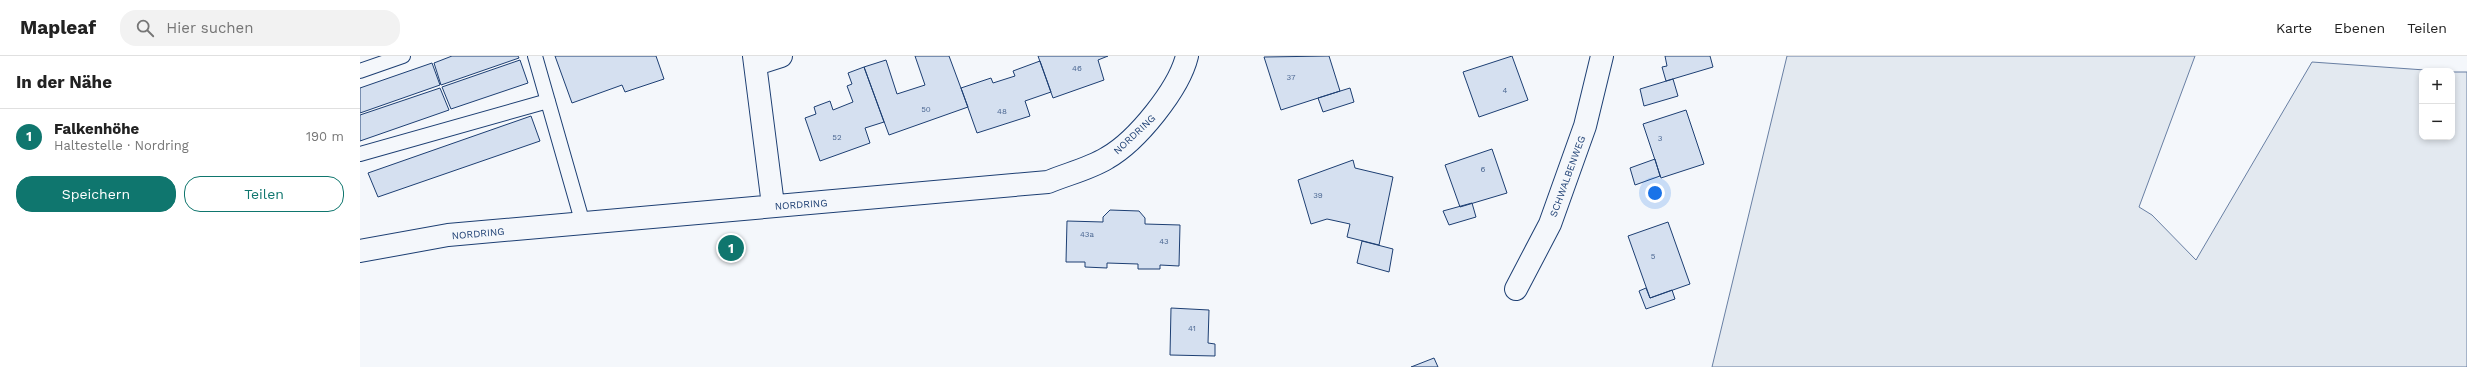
<!DOCTYPE html>
<html lang="de">
<head>
<meta charset="utf-8">
<style>
  :root { --surface:#fff; --page:#f2f2f2; --text:#222; --muted:#767676; --line:#e0e0e0; --accent:#0f766e }
  body { margin:0; font-family:"Work Sans",sans-serif; background:var(--page); color:var(--text) }
  .controls { position:absolute; right:12px; top:12px; display:grid; overflow:hidden; border-radius:8px; box-shadow:0 2px 6px #0003 }
  .controls button { width:36px; height:36px; display:grid; place-items:center; padding:0; border:0; border-bottom:1px solid var(--line); background:var(--surface); color:var(--text); font:20px sans-serif }
  .you { position:absolute; left:1295px; top:137px; width:14px; height:14px; margin:-10px; border:3px solid #fff; border-radius:50%; background:#1a73e8; box-shadow:0 0 0 6px #1a73e833 }
  .badge { display:grid; place-items:center; width:26px; height:26px; border-radius:50%; background:var(--accent); color:#fff; font-size:13px; font-weight:700 }
  .pin { position:absolute; translate:-50% -50%; border:2px solid #fff; box-shadow:0 1px 4px #0006 }
  .list { margin:0; padding:0; list-style:none }
  h2 { display:flex; justify-content:space-between; align-items:center; height:52px; margin:0; padding:0 16px; font-size:17px }
  h2 small { font-size:13px; font-weight:400; color:var(--muted) }
  .list li { display:grid; grid-template-columns:26px 1fr auto; gap:12px; align-items:center; box-sizing:border-box; height:56px; padding:0 16px; border-top:1px solid var(--line) }
  .list b { display:block; font-size:15px; white-space:nowrap }
  .list p { margin:0; font-size:13px; white-space:nowrap; color:var(--muted) }
  .list em { font-size:13px; font-style:normal; color:var(--muted) }
  .actions { display:flex; gap:8px; padding:12px 16px }
  .actions a { flex:1; padding:9px 0; border:1px solid var(--accent); border-radius:16px; text-align:center; font-size:14px; color:var(--accent) }
  .actions .main { background:var(--accent); color:#fff }
  .icon { flex:none; width:22px; height:22px; fill:none; stroke:currentColor; stroke-width:2; stroke-linecap:round; stroke-linejoin:round }
  .map { position:relative; flex:none; width:2107px; height:311px; overflow:hidden }
  header { display:flex; align-items:center; gap:24px; box-sizing:border-box; height:56px; padding:0 20px; background:var(--surface); border-bottom:1px solid var(--line) }
  header strong { font-size:19px }
  nav { display:flex; gap:22px; margin-inline-start:auto; font-size:14px }
  .search { width:280px; height:36px; background:var(--page); display:flex; align-items:center; gap:10px; box-sizing:border-box; padding:0 14px; border-radius:16px; color:var(--muted); font-size:15px }
  main { display:flex }
  aside { flex:1; background:var(--surface) }
  .map>svg:first-child { display:block }
  .green { fill:#e3e9f0; stroke:#687fa3 }
  .building { fill:#d5e0f0; stroke:#1d3f73 }
  .lines { fill:none; stroke-linecap:round; stroke-linejoin:round }
  .service-casing { stroke:#1d3f73; stroke-width:16 }
  .minor-casing { stroke:#1d3f73; stroke-width:24 }
  .service { stroke:#f4f7fb; stroke-width:14 }
  .minor { stroke:#f4f7fb; stroke-width:22 }
  .labels { text-anchor:middle; stroke-width:3; stroke-linejoin:round; paint-order:stroke }
  .number-label { font-size:8px; fill:#4b6792 }
  .street-label { font-size:10px; fill:#1d3f73; stroke:#f4f7fb }
</style>
</head>
<body>
<header>
<strong>Mapleaf</strong>
<div class="search"><svg class="icon" aria-label="search" viewBox="0 0 24 24"><circle cx="10" cy="10" r="6"/><path d="M15 15l6 6"/></svg>Hier suchen</div>
<nav><a>Karte</a><a>Ebenen</a><a>Teilen</a></nav>
</header>
<main>
<aside>
<h2>In der Nähe<small></small></h2>
<ul class="list">
<li><span class="badge">1</span><div><b>Falkenhöhe</b><p>Haltestelle · Nordring</p></div><em>190 m</em></li>
</ul>
<div class="actions"><a class="main">Speichern</a><a>Teilen</a></div>
</aside>
<div class="map">
<svg width="2107" height="311" viewBox="0 0 2107 311">
  <rect width="100%" height="100%" fill="#f4f7fb"/>
  <path class="green" d="M 1427,0 L 1835,0 L 1779,151 L 1792,159 L 1836,204 L 1952,6 L 2079,15 L 2062,15 L 2062,81 L 2092,81 L 2092,16 L 2107,16 L 2107,311 L 1352,311 Z"/>
  <path class="building" d="M 92,0 L 158,0 L 159,2 L 81,29 L 74,7 Z
    M 195,0 L 296,0 L 304,23 L 265,36 L 262,29 L 212,47 Z
    M 555,0 L 589,0 L 608,51 L 529,79 L 504,11 L 526,4 L 537,38 L 565,29 Z
    M 678,0 L 748,0 L 738,4 L 744,24 L 693,42 Z
    M 969,0 L 980,35 L 921,54 L 904,1 Z
    M 1152,0 L 1168,44 L 1119,61 L 1103,16 Z
    M 1305,0 L 1350,0 L 1353,11 L 1306,25 L 1302,11 L 1307,10 Z
    M 160,4 L 168,27 L 91,53 L 82,31 Z
    M 680,5 L 691,36 L 665,45 L 670,60 L 617,77 L 601,32 L 631,22 L 633,27 L 655,20 L 653,15 Z
    M 72,7 L 80,29 L 0,57 L 0,32 Z
    M 504,11 L 524,66 L 505,72 L 510,87 L 460,105 L 445,62 L 456,58 L 454,51 L 470,45 L 473,54 L 493,46 L 487,30 L 492,28 L 488,17 Z
    M 1313,23 L 1318,40 L 1284,50 L 1280,33 Z
    M 80,32 L 89,54 L 0,85 L 0,59 Z
    M 990,32 L 994,46 L 963,56 L 958,42 Z
    M 1326,54 L 1344,108 L 1301,122 L 1283,68 Z
    M 171,60 L 180,85 L 18,141 L 8,117 Z
    M 1132,93 L 1147,137 L 1100,151 L 1085,109 Z
    M 1295,103 L 1300,120 L 1275,129 L 1270,112 Z
    M 993,104 L 995,112 L 1033,121 L 1019,189 L 987,181 L 990,168 L 967,163 L 951,168 L 938,124 Z
    M 1112,147 L 1116,161 L 1089,169 L 1083,155 Z
    M 750,154 L 779,155 L 785,162 L 785,168 L 820,169 L 819,210 L 800,209 L 800,213 L 778,213 L 778,208 L 747,207 L 747,212 L 725,211 L 725,206 L 706,206 L 707,165 L 743,166 L 743,161 Z
    M 1308,166 L 1330,228 L 1290,242 L 1268,180 Z
    M 1002,185 L 1033,193 L 1029,216 L 997,207 Z
    M 1286,232 L 1290,242 L 1312,234 L 1315,243 L 1286,253 L 1279,235 Z
    M 811,252 L 849,254 L 848,287 L 855,288 L 855,300 L 810,299 Z
    M 1074,302 L 1078,311 L 1051,311 Z"/>
  <g class="lines">
    <g class="service-casing">
      <path id="service" d="M 175,0 L 223,168
        M 0,15 L 43,0
        M 0,98 L 188,45"/>
    </g>
    <g class="minor-casing">
      <path id="minor" d="M 394,0 L 413,149
        M 396,8 L 421,0
        M 0,195 L 88,179 L 688,126 C 707,118 729,113 747,102 C 777,85 819,33 827,0
        M 1156,233 L 1190,168 L 1225,70 L 1242,0"/>
    </g>
    <use href="#service" class="service"/>
    <use href="#minor" class="minor"/>
  </g>
  <g class="labels">
    <g class="number-label">
      <text x="717" y="15">46</text>
      <text x="931" y="24">37</text>
      <text x="1145" y="37">4</text>
      <text x="566" y="56">50</text>
      <text x="642" y="58">48</text>
      <text x="477" y="84">52</text>
      <text x="1300" y="85">3</text>
      <text x="1123" y="116">6</text>
      <text x="958" y="142">39</text>
      <text x="727" y="181">43a</text>
      <text x="804" y="188">43</text>
      <text x="1293" y="203">5</text>
      <text x="832" y="275">41</text>
    </g>
    <g class="street-label">
      <text transform="translate(774 78) rotate(-43)" y="4">NORDRING</text>
      <text transform="translate(1207 120) rotate(-70)" y="4">SCHWALBENWEG</text>
      <text transform="translate(441 148) rotate(-4)" y="4">NORDRING</text>
      <text transform="translate(118 177) rotate(-5)" y="4">NORDRING</text>
    </g>
  </g>
</svg>
<div class="controls">
<button>+</button>
<button>−</button>
</div>
<div class="you"></div>
<div class="pin badge" style="left:371px;top:192px">1</div>
</div>
</main>
</body>
</html>
